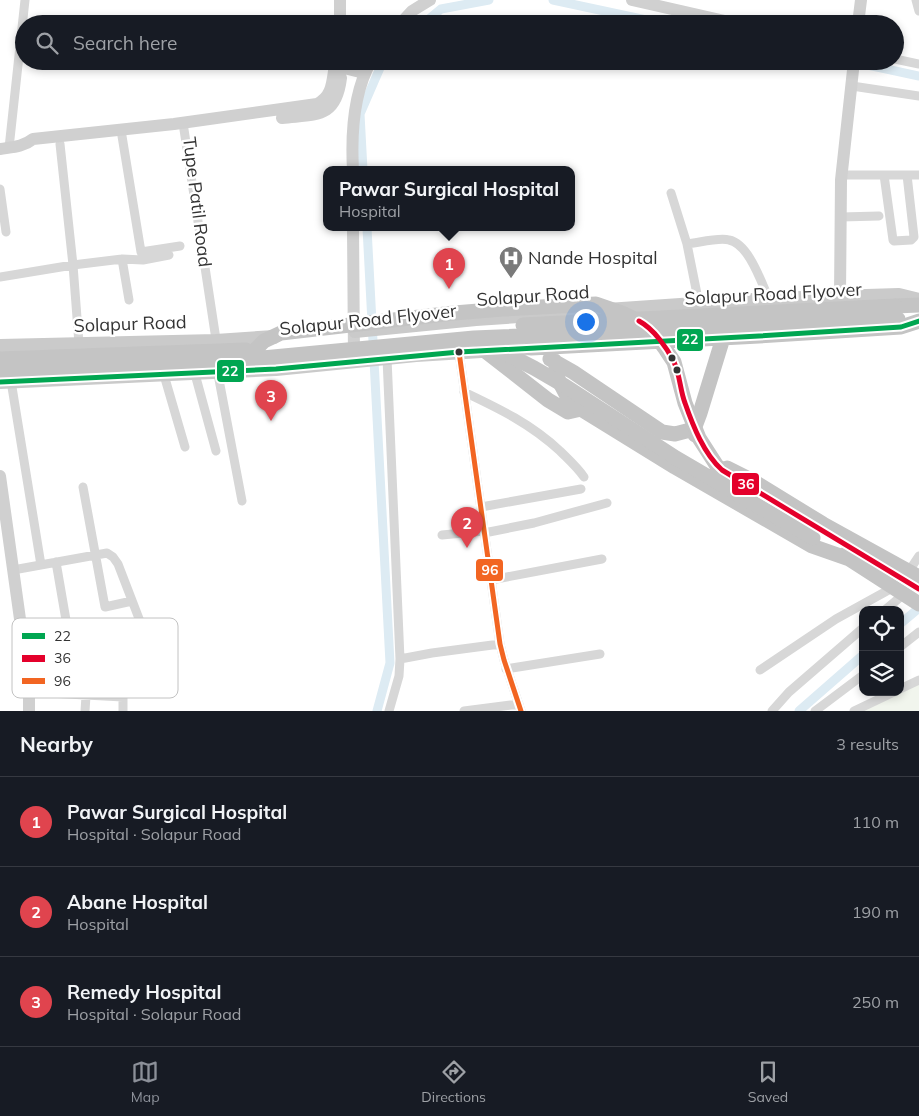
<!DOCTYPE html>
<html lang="en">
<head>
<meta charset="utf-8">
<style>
  :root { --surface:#171b24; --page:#20242c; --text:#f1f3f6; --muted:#9ea1a6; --line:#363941; --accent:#8c9099 }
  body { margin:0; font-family:Mulish,sans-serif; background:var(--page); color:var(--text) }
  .controls { position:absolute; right:15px; bottom:15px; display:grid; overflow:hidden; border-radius:10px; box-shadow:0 2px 8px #0003 }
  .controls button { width:45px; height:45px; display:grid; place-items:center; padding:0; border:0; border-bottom:1px solid var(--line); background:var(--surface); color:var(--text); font:25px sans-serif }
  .you { position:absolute; left:585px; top:321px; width:18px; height:18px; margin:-12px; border:4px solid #fff; border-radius:50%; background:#1a73e8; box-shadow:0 0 0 8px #1a73e833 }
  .badge { display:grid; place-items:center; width:32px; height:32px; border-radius:50%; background:var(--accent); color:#fff; font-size:16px; font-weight:700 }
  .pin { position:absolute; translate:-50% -41px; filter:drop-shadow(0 1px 2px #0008) }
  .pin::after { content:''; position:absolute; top:26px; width:18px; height:15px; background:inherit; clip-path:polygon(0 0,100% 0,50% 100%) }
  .popup { position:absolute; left:323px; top:166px; width:252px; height:65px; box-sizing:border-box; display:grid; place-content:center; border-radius:10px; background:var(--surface); filter:drop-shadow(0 1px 4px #0005); font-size:16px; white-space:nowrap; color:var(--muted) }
  .popup b { font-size:19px; color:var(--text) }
  .popup::after { content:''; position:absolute; left:50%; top:100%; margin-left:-10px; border:10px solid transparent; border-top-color:var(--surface) }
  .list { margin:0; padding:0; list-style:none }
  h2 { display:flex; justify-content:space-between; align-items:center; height:65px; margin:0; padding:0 20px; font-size:21px }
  h2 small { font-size:16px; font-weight:400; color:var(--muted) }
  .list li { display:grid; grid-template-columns:32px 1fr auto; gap:15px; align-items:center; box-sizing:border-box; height:90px; padding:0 20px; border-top:1px solid var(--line) }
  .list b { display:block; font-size:19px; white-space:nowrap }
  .list p { margin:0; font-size:16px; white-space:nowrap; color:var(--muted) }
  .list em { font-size:16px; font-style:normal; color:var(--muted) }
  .icon { flex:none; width:28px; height:28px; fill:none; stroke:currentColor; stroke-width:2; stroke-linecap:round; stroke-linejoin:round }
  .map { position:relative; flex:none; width:919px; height:711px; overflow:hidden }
  .search { position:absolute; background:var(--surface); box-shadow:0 2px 8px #0003; left:15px; right:15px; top:15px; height:55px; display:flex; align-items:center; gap:12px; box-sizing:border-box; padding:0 18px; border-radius:28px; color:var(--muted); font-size:19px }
  .sheet { height:335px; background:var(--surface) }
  nav { display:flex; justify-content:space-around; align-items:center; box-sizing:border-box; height:70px; border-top:1px solid var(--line); background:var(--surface); font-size:14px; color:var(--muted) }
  nav a { display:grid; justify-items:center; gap:2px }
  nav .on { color:var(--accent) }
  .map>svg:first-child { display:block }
  .green { fill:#f1f5ed }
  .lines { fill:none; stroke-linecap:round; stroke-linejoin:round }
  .canal { stroke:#ddebf3; stroke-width:9 }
  .street { stroke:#d7d7d7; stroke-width:9 }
  .secondary { stroke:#d0d0d0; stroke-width:12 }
  .primary { stroke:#cacaca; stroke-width:14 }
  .highway { stroke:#c4c4c4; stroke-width:15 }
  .highway-bridge { stroke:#c4c4c4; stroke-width:15 }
  .bus-1-casing { stroke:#fff; stroke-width:9 }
  .bus-2-casing { stroke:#fff; stroke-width:9 }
  .bus-3-casing { stroke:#fff; stroke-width:9 }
  .bus-1 { stroke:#00a651; stroke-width:5 }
  .bus-2 { stroke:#e4002b; stroke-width:5 }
  .bus-3 { stroke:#f26522; stroke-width:5 }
  .bus-dot { fill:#333; stroke:#fff; stroke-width:2 }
  .labels { text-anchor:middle; stroke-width:5; stroke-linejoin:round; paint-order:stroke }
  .street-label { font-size:18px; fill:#333; stroke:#fff }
  .poi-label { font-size:18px; fill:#333; stroke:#fff; text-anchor:start }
  .key { fill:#fff; stroke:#c2c2c2; stroke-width:1 }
  .key-label { font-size:14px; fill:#333 }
  .line-badge { stroke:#fff; stroke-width:2 }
  .badge-label { font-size:14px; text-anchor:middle; font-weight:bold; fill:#fff }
</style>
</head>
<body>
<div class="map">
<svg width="919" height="711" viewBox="0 0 919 711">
  <rect width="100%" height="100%" fill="#fff"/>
  <path class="green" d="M 919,683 L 919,711 L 857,711 Z"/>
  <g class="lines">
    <path class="canal" d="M 553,0 L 665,24
      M 423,24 L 441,9 L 489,0
      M 849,61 L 919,76
      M 363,170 L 360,114 L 383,61
      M 367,228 L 390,663 L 377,711
      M 900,624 L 919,608
      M 799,711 L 863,655"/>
    <path class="street" d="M 916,0 L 919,11
      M 895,59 L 919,64
      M 852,86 L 919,96
      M 183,123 L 217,346
      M 121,130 L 141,252 L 180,246
      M 60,144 L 73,265 L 79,344
      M 9,148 L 25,0
      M 842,175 L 919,175
      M 884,175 L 893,240 L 894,241 L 911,240 L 914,237 L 907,175
      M 0,189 L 6,232
      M 671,193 L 687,244 L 699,304
      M 841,217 L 879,216
      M 687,244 C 698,243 719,237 729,240 C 749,244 761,282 769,299
      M 122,259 L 129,300
      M 0,277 L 73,265 L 122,259 L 143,260 L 169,255
      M 459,352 L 500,644 L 504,660 L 521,711
      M 387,358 L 400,659 L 399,676 L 389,711
      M 217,369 L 242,501
      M 195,374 L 216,451
      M 164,375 L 185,447
      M 11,381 L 41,565
      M 464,392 C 500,409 531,424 560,451 C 569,460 577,467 584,477
      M 83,487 L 105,607 L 132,601
      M 481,507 L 581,489
      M 484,533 L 534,523 L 607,503
      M 442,535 L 484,531
      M 56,562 L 71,649
      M 13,570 L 107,553 L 113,557 L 118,564 L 143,629
      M 909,571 L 919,556
      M 491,580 L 602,559
      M 885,610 L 904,594
      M 900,647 L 919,632
      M 400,659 L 432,653 L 500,644
      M 506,669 L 600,654
      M 760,670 L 836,619 L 894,587
      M 900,689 L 919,680
      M 29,692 L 123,697 L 123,711
      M 85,711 L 86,696
      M 464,711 L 519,704
      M 772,711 L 789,692 L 863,628
      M 815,711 L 863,675
      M 854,711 L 894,692"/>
    <path class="secondary" d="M 632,0 L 738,24
      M 340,24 L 340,0
      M 400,24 L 412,11 L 430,0
      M 858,24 L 861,0
      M 340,67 L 364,73
      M 282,118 C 316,114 336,119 341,78
      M 0,149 C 13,147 23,147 33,139 L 174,124 L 317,104 C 331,97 332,85 334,71 L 340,67
      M 353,170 C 351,134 353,93 371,61
      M 353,228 L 354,358
      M 840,296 L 841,180 L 854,61
      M 0,476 L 26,662 L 29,684 L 29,711"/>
    <path class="primary" d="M 355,331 L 476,319 L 769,299 L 899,295 L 919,300
      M 0,346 L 216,341 L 274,337
      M 0,382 L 276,369 L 416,355 L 531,348"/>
    <path class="highway" d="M 895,306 L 919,305
      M 531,348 L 759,336 L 901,327 L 919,321
      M 484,350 L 548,400 L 568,412 L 581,409
      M 550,359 L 573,372 L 662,432 L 675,434 L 694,429
      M 555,361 L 558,379 L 567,396 L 581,409 L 675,467 L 812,546 L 852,560
      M 695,435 L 694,429 L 700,413 L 723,338
      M 727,468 L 753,481 L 823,524 L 919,577
      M 843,555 L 919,604"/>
    <path class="highway-bridge" d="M 523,325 L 895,306
      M 475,338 L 534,368 L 565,386 L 676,458 L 813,538
      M 255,350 L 264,341 L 281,333 L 454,313 L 503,309 L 596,304 L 622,313 L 643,323 L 656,336 L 666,350 L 674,362 L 685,403 L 699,438 L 717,466 L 739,480
      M 0,359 L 246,350
      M 0,371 L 174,365 L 231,361 L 474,338 L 898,319"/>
    <g class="bus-1-casing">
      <path id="bus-1" d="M 0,382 L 276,369 L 459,352 L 759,336 L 901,327 L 919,321"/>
    </g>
    <g class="bus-2-casing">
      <path id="bus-2" d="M 639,321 C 654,329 667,348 674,362 C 680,375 680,390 685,403 C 693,426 704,454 722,470 L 919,589"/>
    </g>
    <g class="bus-3-casing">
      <path id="bus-3" d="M 459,352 L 500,644 L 504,660 L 521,711"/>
    </g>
    <use href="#bus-1" class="bus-1"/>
    <use href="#bus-2" class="bus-2"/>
    <use href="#bus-3" class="bus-3"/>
  </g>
  <defs>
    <g id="hospital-pin" transform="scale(1.25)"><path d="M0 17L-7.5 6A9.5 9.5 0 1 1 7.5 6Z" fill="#7a7a7a" stroke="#fff"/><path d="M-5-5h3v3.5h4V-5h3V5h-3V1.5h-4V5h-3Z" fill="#fff"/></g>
  </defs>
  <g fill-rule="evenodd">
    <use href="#hospital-pin" x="511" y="258"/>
  </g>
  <g class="bus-dot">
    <circle cx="459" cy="352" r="4.5"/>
    <circle cx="672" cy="358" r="4.5"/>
    <circle cx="677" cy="370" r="4.5"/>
  </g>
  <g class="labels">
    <g class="street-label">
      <text transform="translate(197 202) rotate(83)" y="6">Tupe Patil Road</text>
      <text transform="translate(773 294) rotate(-3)" y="6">Solapur Road Flyover</text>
      <text transform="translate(533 296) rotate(-4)" y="6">Solapur Road</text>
      <text transform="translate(368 320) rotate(-6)" y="6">Solapur Road Flyover</text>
      <text transform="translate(130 324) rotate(-2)" y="6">Solapur Road</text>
    </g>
    <g class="poi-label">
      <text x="528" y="264">Nande Hospital</text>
    </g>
  </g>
  <rect x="12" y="618" width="166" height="80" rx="8" class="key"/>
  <rect x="22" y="633" width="23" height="6" fill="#00a651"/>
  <rect x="22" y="655" width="23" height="7" fill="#e4002b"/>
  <rect x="22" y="678" width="23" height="6" fill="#f26522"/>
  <g class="key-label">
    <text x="54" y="641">22</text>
    <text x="54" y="663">36</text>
    <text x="54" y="686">96</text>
  </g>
  <g class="line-badge">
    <rect x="676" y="328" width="28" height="24" rx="5" fill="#00a651"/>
    <rect x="216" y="359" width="29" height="24" rx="5" fill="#00a651"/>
    <rect x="731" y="472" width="29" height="24" rx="5" fill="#e4002b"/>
    <rect x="475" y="558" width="29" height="24" rx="5" fill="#f26522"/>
  </g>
  <g class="badge-label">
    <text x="690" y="344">22</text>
    <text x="230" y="376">22</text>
    <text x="746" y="489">36</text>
    <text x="490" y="575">96</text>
  </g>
</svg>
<div class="controls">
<button><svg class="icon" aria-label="locate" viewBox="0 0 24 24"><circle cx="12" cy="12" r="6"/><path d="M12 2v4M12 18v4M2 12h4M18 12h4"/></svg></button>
<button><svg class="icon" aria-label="layers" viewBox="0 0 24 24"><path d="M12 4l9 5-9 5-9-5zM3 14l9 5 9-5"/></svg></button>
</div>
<div class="you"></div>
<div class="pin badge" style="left:449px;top:289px;background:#e0444e">1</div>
<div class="popup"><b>Pawar Surgical Hospital</b>Hospital</div>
<div class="pin badge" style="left:467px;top:548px;background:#e0444e">2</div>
<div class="pin badge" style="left:271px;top:421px;background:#e0444e">3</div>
<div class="search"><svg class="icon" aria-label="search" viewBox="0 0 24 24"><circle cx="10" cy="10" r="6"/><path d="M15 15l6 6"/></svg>Search here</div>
</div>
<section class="sheet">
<h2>Nearby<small>3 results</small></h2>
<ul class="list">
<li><span class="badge" style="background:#e0444e">1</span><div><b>Pawar Surgical Hospital</b><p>Hospital · Solapur Road</p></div><em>110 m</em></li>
<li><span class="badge" style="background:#e0444e">2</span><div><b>Abane Hospital</b><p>Hospital</p></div><em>190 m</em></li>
<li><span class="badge" style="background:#e0444e">3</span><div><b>Remedy Hospital</b><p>Hospital · Solapur Road</p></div><em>250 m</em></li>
</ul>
</section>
<nav>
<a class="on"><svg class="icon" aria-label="map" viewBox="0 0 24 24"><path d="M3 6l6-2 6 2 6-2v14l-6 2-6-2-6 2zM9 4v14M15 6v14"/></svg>Map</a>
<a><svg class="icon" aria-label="directions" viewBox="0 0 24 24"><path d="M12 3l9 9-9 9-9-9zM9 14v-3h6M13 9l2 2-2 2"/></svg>Directions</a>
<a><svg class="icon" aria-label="saved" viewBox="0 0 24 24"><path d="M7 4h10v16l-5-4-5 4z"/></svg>Saved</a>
</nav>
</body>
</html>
